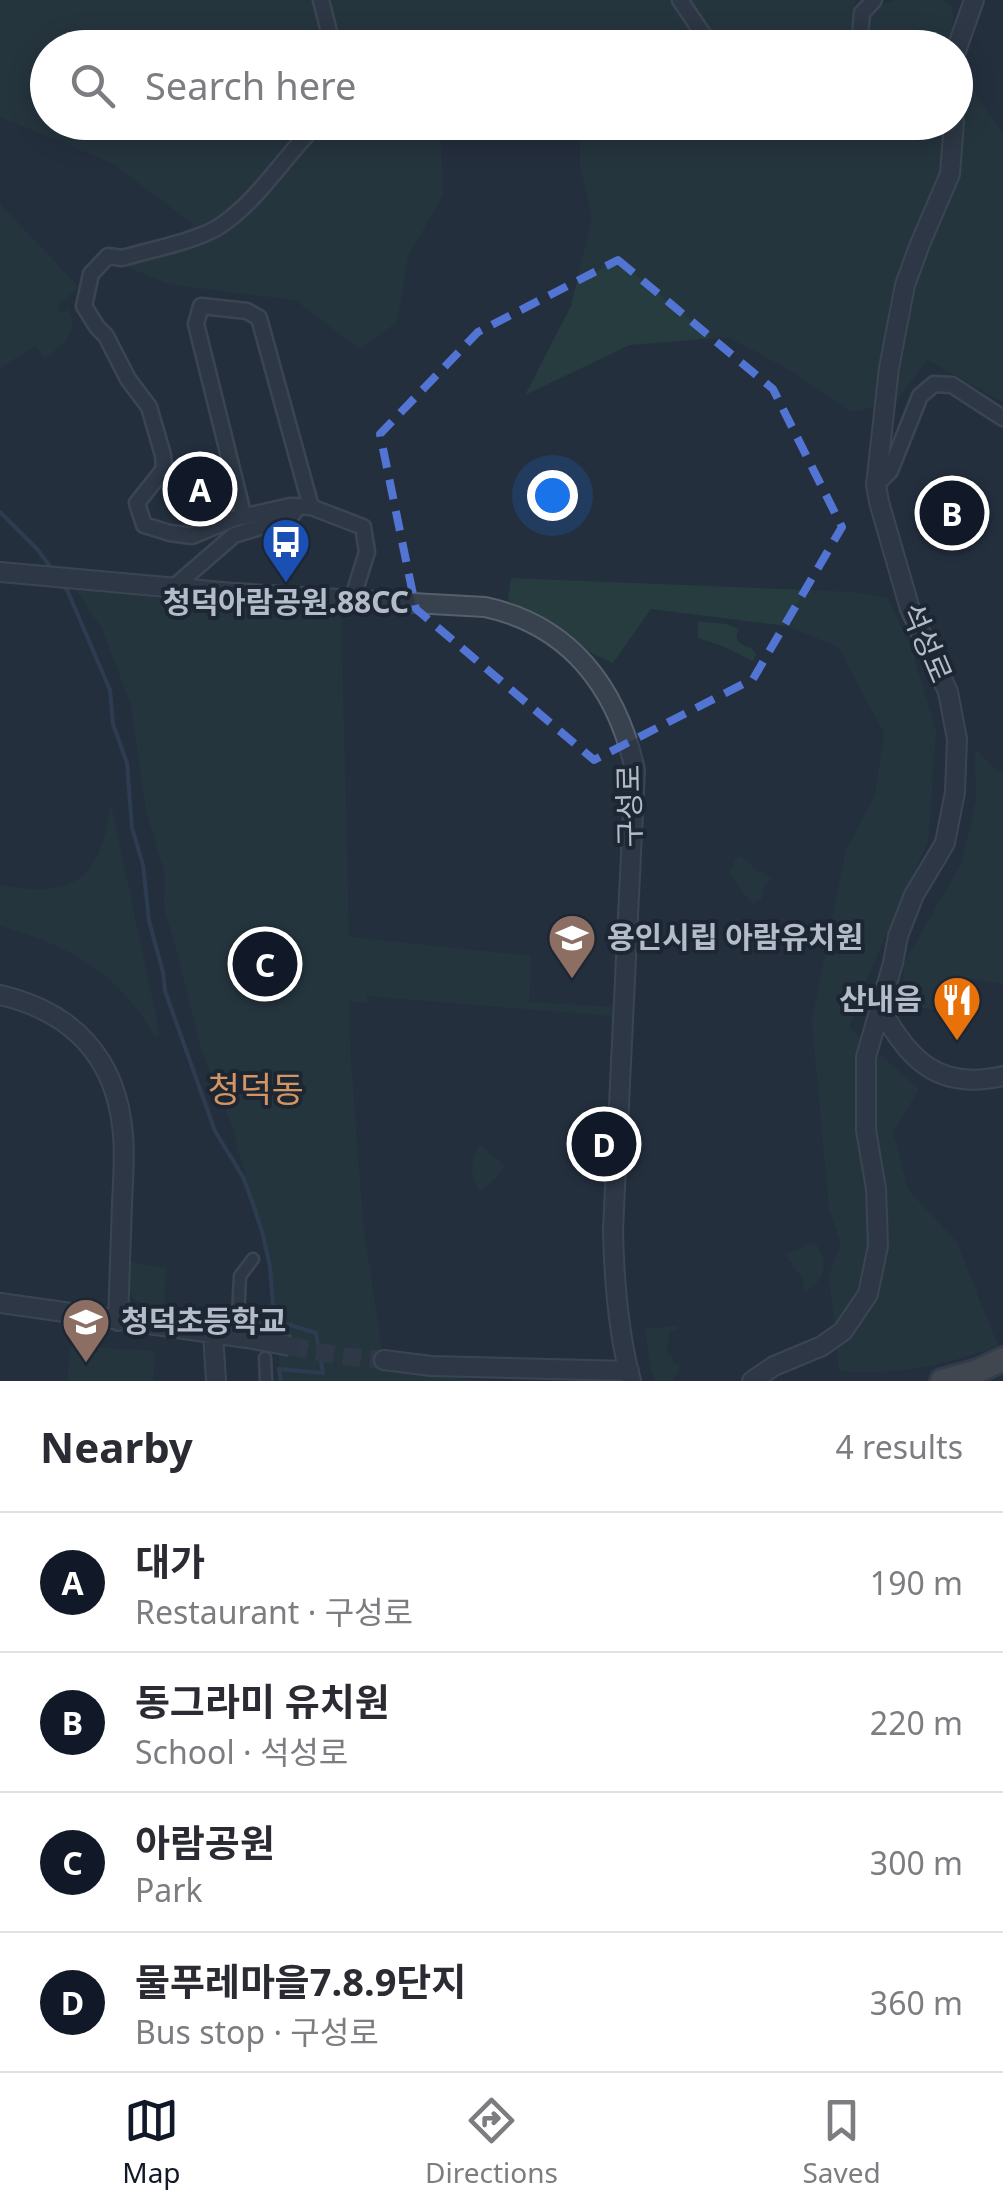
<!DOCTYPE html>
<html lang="en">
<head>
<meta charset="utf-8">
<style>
  :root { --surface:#fff; --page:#f7f7f7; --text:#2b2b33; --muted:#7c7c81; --line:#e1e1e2; --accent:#111827 }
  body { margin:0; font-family:"Noto Sans","Noto Sans KR",sans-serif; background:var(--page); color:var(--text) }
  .you { position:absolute; left:552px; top:495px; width:35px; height:35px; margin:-25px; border:8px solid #fff; border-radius:50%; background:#1a73e8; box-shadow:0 0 0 15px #1a73e833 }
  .badge { display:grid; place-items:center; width:65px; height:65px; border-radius:50%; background:var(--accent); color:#fff; font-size:32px; font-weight:700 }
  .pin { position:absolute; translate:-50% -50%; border:5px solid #fff; box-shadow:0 2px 10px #0006 }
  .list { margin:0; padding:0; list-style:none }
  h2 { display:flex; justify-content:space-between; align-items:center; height:130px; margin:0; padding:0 40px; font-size:42px }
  h2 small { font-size:32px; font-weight:400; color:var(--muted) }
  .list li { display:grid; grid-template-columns:65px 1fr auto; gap:30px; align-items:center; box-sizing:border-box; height:140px; padding:0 40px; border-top:2px solid var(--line) }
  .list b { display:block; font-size:38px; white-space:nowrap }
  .list p { margin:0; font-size:32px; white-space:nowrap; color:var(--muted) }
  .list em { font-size:32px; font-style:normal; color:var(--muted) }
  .icon { flex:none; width:55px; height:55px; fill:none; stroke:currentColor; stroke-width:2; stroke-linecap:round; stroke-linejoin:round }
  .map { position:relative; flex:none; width:1003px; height:1381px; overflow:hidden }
  .search { position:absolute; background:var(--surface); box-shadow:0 5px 25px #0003; left:30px; right:30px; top:30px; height:110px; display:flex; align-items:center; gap:25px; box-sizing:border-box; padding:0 35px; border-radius:55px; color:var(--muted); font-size:38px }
  .sheet { height:690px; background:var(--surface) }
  nav { display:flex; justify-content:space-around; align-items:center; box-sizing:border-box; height:140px; border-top:2px solid var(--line); background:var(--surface); font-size:28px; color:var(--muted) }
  nav a { display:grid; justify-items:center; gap:5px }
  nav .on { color:var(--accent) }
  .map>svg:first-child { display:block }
  .green { fill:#263c3f }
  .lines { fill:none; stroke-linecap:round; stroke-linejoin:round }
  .stream { stroke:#394c67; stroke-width:4 }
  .pedestrian-tunnel { stroke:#3a4453; stroke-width:10; stroke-dasharray:10 5; stroke-linecap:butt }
  .tertiary-tunnel { stroke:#3a4453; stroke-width:18; stroke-dasharray:18 9; stroke-linecap:butt }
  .pedestrian-casing { stroke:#565f6c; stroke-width:15 }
  .minor-casing { stroke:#565f6c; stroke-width:19 }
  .tertiary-casing { stroke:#565f6c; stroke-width:22 }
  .trunk-casing { stroke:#434c59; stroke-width:28 }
  .pedestrian { stroke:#38414e; stroke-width:10 }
  .minor { stroke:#38414e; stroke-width:14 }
  .tertiary { stroke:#38414e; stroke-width:18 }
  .trunk { stroke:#656462; stroke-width:22 }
  .tertiary-bridge-casing { stroke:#565f6c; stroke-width:22; stroke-linecap:butt }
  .tertiary-bridge { stroke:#38414e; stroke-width:18 }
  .marked { fill:none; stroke:#5274d3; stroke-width:8; stroke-dasharray:20 12; stroke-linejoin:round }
  .labels { text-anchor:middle; stroke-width:8; stroke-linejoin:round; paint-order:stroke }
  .poi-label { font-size:30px; font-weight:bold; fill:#b4bcc9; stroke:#1d2633; text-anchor:start }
  .street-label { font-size:30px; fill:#b4bcc9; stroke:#1d2633 }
  .quarter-label { font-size:35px; fill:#d59563; stroke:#1d2633 }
</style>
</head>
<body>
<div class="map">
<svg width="1003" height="1381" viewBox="0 0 1003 1381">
  <rect width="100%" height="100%" fill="#242f3e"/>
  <path class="green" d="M 0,0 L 856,0 L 847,47 L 509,48 L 499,38 L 466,48 L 48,48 L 48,122 L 440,123 L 443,195 L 408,256 L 397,322 L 360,349 L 295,300 L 167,284 L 124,265 L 194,225 L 114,164 L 0,117 Z
    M 896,0 L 938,0 L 944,1 L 952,7 L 953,27 L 977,97 L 1003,133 L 1003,402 L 928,360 L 895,402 L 851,412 L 795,373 L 728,337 L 630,345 L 525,395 L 571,306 L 592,217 L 580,165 L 580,123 L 956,122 L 956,48 L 859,47 C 866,20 866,8 896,0 Z
    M 0,204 L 79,287 L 57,306 L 61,314 L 68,309 C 81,334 61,345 44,359 L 36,345 L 0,368 Z
    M 511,578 L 854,592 L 888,598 L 911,648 L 936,731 L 928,841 L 868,976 L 849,1027 L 919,1089 L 893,1132 L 908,1190 L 956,1241 L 998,1346 C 942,1366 899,1375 839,1371 L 829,1275 L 841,1244 L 829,1208 L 812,1021 L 846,849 L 875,796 L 884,733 L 838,647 L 787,626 L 651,609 L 613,663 L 593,654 L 508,600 Z
    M 76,590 L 180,600 L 341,611 L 349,937 L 531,956 L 529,1002 L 613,1007 L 612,1016 L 367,996 L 367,1003 L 349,1001 L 351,1063 L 363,1223 L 385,1371 L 489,1381 L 281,1381 L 269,1261 L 231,1123 L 202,1052 L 174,941 L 164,908 L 165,874 L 146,810 L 131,705 L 102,629 Z
    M 698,621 C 713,624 728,621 739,630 C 732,641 742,645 751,648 L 756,654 L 753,661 L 725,647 L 698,638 Z
    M 975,749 L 998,772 L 1003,771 L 1003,984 L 948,976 L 936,1010 L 902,1004 L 904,963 L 962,862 L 976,801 Z
    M 111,805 L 160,1035 L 154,1036 C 121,974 65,943 0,926 L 0,885 C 76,899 100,879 111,805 Z
    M 740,856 L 759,872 L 761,871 L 771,879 L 763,887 L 762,898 L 752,904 L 728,872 L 733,867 L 735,858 Z
    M 480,1145 L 504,1165 L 496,1178 L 480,1191 C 469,1175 470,1161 480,1145 Z
    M 809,1242 L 813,1245 L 815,1243 C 830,1261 825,1281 805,1292 L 802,1277 L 792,1266 L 794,1262 L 789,1261 L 785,1255 C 794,1249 803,1251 809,1242 Z
    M 131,1262 L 166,1268 L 164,1307 C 128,1304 127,1297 131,1262 Z
    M 678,1326 L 676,1330 L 670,1331 C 669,1337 668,1347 666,1351 L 672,1356 L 674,1364 L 680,1366 L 673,1381 L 656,1381 L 651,1372 L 645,1329 Z
    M 71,1346 L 155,1351 L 153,1381 L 67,1381 Z"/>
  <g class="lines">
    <path class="stream" d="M 0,512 L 38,550 L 53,571
      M 61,583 L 68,592 L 110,690 L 113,724 L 127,763 L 132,828 L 143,865 L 149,921 L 163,972 L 165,991 L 215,1131 L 243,1177 L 253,1204 L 263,1235 L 270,1267 L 274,1320 L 316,1333 L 323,1373 L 279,1369 L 281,1381"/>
    <path class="pedestrian-tunnel" d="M 263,1319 L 264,1342"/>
    <path class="tertiary-tunnel" d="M 290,1346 L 340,1356 L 384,1360"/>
    <g class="pedestrian-casing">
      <path id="pedestrian" d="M 237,1336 L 240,1276 L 253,1259
        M 265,1358 L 266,1381"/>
    </g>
    <g class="minor-casing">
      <path id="minor" d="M 321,0 L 333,48
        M 680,0 L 707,40 L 719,48
        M 859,48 L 862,13 L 874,0
        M 319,122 C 285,155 260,199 220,226 C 197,241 149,250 122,258 L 108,256 L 91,274 L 84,306 L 97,327 L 106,336 L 128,379 L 149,407 L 163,455 L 164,469 L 137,503 L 144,525 L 170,533 L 192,536 L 233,519 L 290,506 L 311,507 L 363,527 L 367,552 L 352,600
        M 876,485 L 890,471 L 920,396 L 934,384 L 952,385 L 1003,418
        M 244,517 L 196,324 L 201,306 L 247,311 L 259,318 L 311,507
        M 174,587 L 234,535 L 290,518 L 298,507"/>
    </g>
    <g class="tertiary-casing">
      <path id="tertiary" d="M 956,51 L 974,0
        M 956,88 L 956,104
        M 0,572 L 233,593 L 485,607 C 570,625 617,688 635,770 L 613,1230 C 614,1280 618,1332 631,1381
        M 0,995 C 73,1012 117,1058 123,1135 C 125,1158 123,1181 122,1204 C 121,1243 119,1282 118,1321
        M 880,1007 C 908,1060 939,1091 1003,1076
        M 0,1303 L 247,1338
        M 213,1333 L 216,1381
        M 384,1360 L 431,1366 L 629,1371
        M 752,1381 L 774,1366 L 822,1346 L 843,1331 L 868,1294 L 878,1246 L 876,1189 L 866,1130 L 866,1057 L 893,963 L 898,936 L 914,895 L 945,843 L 955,792 L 957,739 L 948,692 L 910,609 L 879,502 L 876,485 L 889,368 L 905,285 L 920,244 L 950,174 L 954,122"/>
    </g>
    <g class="trunk-casing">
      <path id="trunk" d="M 942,1381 L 978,1371 L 1003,1359"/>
    </g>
    <use href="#pedestrian" class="pedestrian"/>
    <use href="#minor" class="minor"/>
    <use href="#tertiary" class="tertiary"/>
    <use href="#trunk" class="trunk"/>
    <g class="tertiary-bridge-casing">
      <path id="tertiary-bridge" d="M 247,1338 L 290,1346"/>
    </g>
    <use href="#tertiary-bridge" class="tertiary-bridge"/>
  </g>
  <path d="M0 0H1003V1381H0ZM 618,260 L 773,389 L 842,527 L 753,679 L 594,760 L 416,609 L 380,434 L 478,332 Z" fill="#242f3e" fill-opacity=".55" fill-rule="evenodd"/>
  <path class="marked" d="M 618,260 L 773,389 L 842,527 L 753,679 L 594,760 L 416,609 L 380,434 L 478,332 Z"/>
  <defs>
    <g id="bus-pin" transform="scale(2.5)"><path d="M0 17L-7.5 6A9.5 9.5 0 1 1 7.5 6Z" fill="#1a4fb4" stroke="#1d2633"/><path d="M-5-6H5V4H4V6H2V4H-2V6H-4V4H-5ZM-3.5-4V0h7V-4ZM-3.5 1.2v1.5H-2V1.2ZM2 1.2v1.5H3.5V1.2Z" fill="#fff"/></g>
    <g id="school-pin" transform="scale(2.5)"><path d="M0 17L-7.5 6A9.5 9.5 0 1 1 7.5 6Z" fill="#8d6e63" stroke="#1d2633"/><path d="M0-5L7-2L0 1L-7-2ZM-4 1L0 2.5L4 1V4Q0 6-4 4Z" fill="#fff"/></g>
    <g id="restaurant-pin" transform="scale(2.5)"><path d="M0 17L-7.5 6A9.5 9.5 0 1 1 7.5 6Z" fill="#e8710a" stroke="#1d2633"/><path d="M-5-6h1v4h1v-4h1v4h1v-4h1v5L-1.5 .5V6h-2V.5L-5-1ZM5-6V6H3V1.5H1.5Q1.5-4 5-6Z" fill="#fff"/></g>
  </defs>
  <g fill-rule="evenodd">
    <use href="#bus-pin" x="286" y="542"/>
    <use href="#school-pin" x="572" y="938"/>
    <use href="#restaurant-pin" x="957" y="1000"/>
    <use href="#school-pin" x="86" y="1322"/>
  </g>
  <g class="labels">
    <g class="poi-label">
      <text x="286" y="613" text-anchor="middle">청덕아람공원.88CC</text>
      <text x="607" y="948">용인시립 아람유치원</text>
      <text x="922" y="1010" text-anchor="end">산내음</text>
      <text x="121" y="1332">청덕초등학교</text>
    </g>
    <g class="street-label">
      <text transform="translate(926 643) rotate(67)" y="10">석성로</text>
      <text transform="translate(630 806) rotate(-91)" y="10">구성로</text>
    </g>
    <g class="quarter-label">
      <text x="256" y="1102">청덕동</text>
    </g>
  </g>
</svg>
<div class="you"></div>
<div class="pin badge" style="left:200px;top:489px">A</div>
<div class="pin badge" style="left:952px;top:513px">B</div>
<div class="pin badge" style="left:265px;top:964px">C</div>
<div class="pin badge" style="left:604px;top:1144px">D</div>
<div class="search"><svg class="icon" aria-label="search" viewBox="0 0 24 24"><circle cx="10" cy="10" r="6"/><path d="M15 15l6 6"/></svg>Search here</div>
</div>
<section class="sheet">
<h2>Nearby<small>4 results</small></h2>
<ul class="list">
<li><span class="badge">A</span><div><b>대가</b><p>Restaurant · 구성로</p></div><em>190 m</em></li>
<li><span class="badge">B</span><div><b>동그라미 유치원</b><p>School · 석성로</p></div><em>220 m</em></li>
<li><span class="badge">C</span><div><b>아람공원</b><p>Park</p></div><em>300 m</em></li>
<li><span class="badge">D</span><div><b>물푸레마을7.8.9단지</b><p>Bus stop · 구성로</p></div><em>360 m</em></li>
</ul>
</section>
<nav>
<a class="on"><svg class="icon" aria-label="map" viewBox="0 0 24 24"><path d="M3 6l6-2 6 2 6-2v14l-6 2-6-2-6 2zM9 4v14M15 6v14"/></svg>Map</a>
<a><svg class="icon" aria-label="directions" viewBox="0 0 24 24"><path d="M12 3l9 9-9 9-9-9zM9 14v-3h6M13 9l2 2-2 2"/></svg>Directions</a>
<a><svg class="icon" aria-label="saved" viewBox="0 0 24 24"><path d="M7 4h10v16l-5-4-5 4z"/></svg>Saved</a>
</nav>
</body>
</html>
